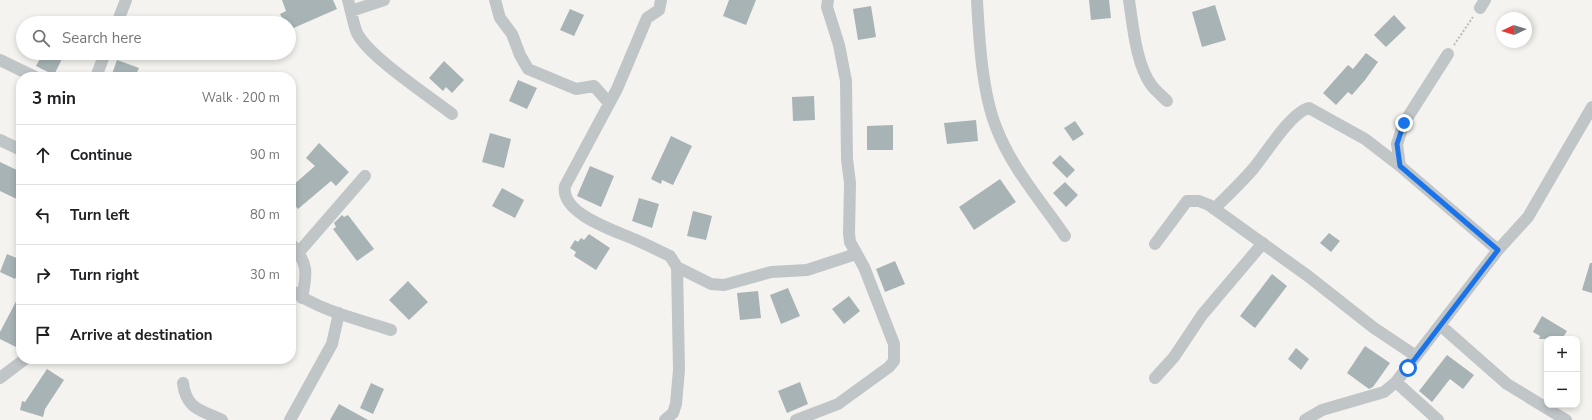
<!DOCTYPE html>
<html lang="en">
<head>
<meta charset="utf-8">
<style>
  :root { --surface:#fff; --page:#f2f2f2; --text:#202124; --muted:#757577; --line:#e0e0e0 }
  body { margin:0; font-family:"Nunito Sans",sans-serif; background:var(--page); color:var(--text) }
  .controls { position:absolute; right:12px; bottom:12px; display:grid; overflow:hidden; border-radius:8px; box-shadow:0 2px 6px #0003 }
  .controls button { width:36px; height:36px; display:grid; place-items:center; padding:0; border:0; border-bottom:1px solid var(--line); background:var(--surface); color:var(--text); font:20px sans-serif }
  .compass { position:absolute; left:1496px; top:12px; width:36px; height:36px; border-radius:50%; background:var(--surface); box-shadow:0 2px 6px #0003; rotate:266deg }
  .stop { position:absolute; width:12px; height:12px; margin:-9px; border:3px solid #1a73e8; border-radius:50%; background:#fff }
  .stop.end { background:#1a73e8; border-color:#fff; box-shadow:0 1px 4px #0008 }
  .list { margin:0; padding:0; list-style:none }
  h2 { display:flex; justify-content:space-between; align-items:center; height:52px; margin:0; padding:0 16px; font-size:17px }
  h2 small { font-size:13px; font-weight:400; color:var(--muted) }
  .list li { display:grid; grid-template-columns:26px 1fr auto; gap:12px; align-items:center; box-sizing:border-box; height:60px; padding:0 16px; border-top:1px solid var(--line) }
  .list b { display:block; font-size:15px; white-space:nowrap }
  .list em { font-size:13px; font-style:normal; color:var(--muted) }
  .icon { flex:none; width:22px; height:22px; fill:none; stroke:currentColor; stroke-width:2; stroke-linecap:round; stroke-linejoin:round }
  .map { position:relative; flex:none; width:1592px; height:420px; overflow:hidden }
  .search { position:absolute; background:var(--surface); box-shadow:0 2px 6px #0003; left:16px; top:16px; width:280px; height:44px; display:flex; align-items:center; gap:10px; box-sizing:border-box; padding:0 14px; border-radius:22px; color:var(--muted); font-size:15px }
  .panel { position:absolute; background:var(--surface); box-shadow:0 2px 6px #0003; left:16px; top:72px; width:280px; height:292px; border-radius:16px }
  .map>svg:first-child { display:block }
  .building { fill:#a7b3b5 }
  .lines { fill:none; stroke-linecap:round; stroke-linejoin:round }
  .path { stroke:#b9bdbe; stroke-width:2; stroke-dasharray:2 2; stroke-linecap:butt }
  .street { stroke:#c0c5c8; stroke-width:12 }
  .route { stroke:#1a73e8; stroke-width:5 }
</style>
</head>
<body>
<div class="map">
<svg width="1592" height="420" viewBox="0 0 1592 420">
  <rect width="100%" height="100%" fill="#f4f3ef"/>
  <path class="building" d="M 282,0 L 333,0 L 337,9 L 289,30 L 289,23 L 285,23 L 280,14 L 286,11 Z
    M 729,0 L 756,0 L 746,25 L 723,16 Z
    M 1089,0 L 1109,0 L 1111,18 L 1091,20 Z
    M 1215,5 L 1226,40 L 1202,47 L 1192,12 Z
    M 871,6 L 876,37 L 858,40 L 853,9 Z
    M 570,9 L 584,15 L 574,36 L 560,30 Z
    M 1394,15 L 1406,28 L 1386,47 L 1374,35 Z
    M 43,53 L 65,53 L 54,75 L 36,66 Z
    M 1366,53 L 1378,62 L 1365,80 L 1352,95 L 1348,92 L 1336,105 L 1323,93 L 1348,65 L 1353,69 Z
    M 117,60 L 139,68 L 135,77 L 111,77 Z
    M 444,61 L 464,80 L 452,93 L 446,87 L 443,91 L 429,78 Z
    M 518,80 L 537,88 L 527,109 L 509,101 Z
    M 814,96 L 815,120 L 793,121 L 792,97 Z
    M 976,120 L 978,141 L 947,144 L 944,123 Z
    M 1075,121 L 1084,134 L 1073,141 L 1064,128 Z
    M 893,125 L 893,150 L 867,150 L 867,126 Z
    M 490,133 L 511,139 L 504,168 L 482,162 Z
    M 671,136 L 692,146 L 673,185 L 662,180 L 661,184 L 651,179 Z
    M 319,143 L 349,172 L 336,186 L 331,181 L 298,209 L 291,201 L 291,187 L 315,166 L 306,158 Z
    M 1060,155 L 1075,170 L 1067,178 L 1052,163 Z
    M 0,162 L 21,172 L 21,201 L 0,191 Z
    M 590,166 L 614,176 L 601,207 L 577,196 Z
    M 1000,179 L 1016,202 L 974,230 L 959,207 Z
    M 1065,182 L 1078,195 L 1066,207 L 1053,193 Z
    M 502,188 L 524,200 L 515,218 L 492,206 Z
    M 639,198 L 659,204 L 652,228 L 632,221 Z
    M 693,211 L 712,216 L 706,240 L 687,236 Z
    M 342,215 L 344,217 L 348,215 L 374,249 L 357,261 L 333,229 L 336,227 L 334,223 Z
    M 1329,233 L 1340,241 L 1331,252 L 1320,243 Z
    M 589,234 L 610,248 L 596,270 L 574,256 L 576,252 L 570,248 L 575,240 L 578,242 L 581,238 L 584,240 Z
    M 7,254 L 21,260 L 21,267 L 15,279 L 0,272 Z
    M 895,261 L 905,284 L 885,292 L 876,269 Z
    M 1590,263 L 1592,263 L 1592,293 L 1582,290 Z
    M 1272,274 L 1287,286 L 1255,328 L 1240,316 Z
    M 408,281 L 428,302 L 409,320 L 389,300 Z
    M 788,288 L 800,316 L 781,324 L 770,295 Z
    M 758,291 L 761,318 L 740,320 L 737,293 Z
    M 21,292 L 21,343 L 18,348 L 0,339 L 0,332 Z
    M 849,296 L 860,311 L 844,324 L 832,309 Z
    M 1542,316 L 1567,331 L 1562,339 L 1539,339 L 1540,336 L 1533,332 Z
    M 1365,346 L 1390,363 L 1373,387 L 1369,389 L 1347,373 Z
    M 1296,348 L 1309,359 L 1301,370 L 1288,359 Z
    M 1447,355 L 1474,375 L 1463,389 L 1450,379 L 1432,402 L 1419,391 Z
    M 47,369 L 64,380 L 45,409 L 43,417 L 20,410 L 22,401 L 25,402 Z
    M 800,382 L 808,404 L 787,413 L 778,391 Z
    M 371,383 L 384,389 L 373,414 L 360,408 Z
    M 339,404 L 368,420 L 330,420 Z"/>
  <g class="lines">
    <path class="path" d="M 1454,45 L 1473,17"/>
    <path class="street" d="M 348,0 C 351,10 353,23 357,33 C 369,57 429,96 452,114
      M 495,0 L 500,18 L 512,34 L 520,55 L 528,69 L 576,89 L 594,86 L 609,103
      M 661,0 L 659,10 L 647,18 L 617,89 L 565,186 C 560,214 616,231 636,240 C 648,245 659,251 670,256 L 677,267 L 679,370 L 676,404 L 673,413 L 665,420
      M 977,0 C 979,38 982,92 996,127 C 1011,167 1041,201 1065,236
      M 1129,0 C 1133,26 1136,65 1152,86 C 1156,91 1162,96 1167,101
      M 1480,8 L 1485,0
      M 351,11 L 384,0
      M 117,23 L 126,0
      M 0,60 L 35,77
      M 96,77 L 105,53
      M 0,140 L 21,150
      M 1400,166 L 1397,144 L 1404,123 L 1448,54
      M 1214,209 C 1227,196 1241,183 1253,169 C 1265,155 1291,112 1309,108 L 1365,139 L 1400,166 L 1498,250
      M 291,244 C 309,263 307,274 302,298
      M 1155,244 L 1187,201 L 1199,201 L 1209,205 L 1308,276 L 1374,328 L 1416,356
      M 299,252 L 365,176
      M 677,267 L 711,284 L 724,285 L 771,272 L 807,270 L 856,254
      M 291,290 C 320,311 358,319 391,330
      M 1440,325 L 1507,384 L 1566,420
      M 0,378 L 25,359
      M 1155,378 L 1174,357 L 1202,315 L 1263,243
      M 1396,382 L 1438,420
      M 183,383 C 186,409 201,410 222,420
      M 290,420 L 332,344 L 339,313
      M 796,420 L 838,404 L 889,367 L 894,361 L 894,344 L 864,267 L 850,242 L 849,233 L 850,183 L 847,159 L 846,81 L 839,45 L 827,7 L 828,0
      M 1305,420 L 1322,410 L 1384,392 L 1396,382 L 1498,250 L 1528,217 L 1592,107"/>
  </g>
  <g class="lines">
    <path class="route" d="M 1404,123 L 1397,144 L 1400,166 L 1498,250 L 1408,368"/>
  </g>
</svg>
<div class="controls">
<button>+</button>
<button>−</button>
</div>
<svg class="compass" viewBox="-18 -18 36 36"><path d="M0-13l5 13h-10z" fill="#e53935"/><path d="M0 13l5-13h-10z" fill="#757577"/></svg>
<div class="stop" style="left:1408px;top:368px"></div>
<div class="stop end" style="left:1404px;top:123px"></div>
<div class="search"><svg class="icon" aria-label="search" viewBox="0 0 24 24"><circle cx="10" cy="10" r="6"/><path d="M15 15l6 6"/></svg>Search here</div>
<section class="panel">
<h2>3 min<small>Walk · 200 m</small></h2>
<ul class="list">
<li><svg class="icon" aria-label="ahead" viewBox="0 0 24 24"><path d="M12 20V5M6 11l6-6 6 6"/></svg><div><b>Continue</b></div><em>90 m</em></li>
<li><svg class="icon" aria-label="left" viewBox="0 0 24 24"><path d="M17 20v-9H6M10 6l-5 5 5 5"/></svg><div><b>Turn left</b></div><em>80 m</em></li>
<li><svg class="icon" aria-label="right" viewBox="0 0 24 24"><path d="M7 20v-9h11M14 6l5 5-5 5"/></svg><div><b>Turn right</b></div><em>30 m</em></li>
<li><svg class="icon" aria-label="arrive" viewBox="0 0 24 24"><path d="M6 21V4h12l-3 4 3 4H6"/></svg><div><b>Arrive at destination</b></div></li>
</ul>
</section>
</div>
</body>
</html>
